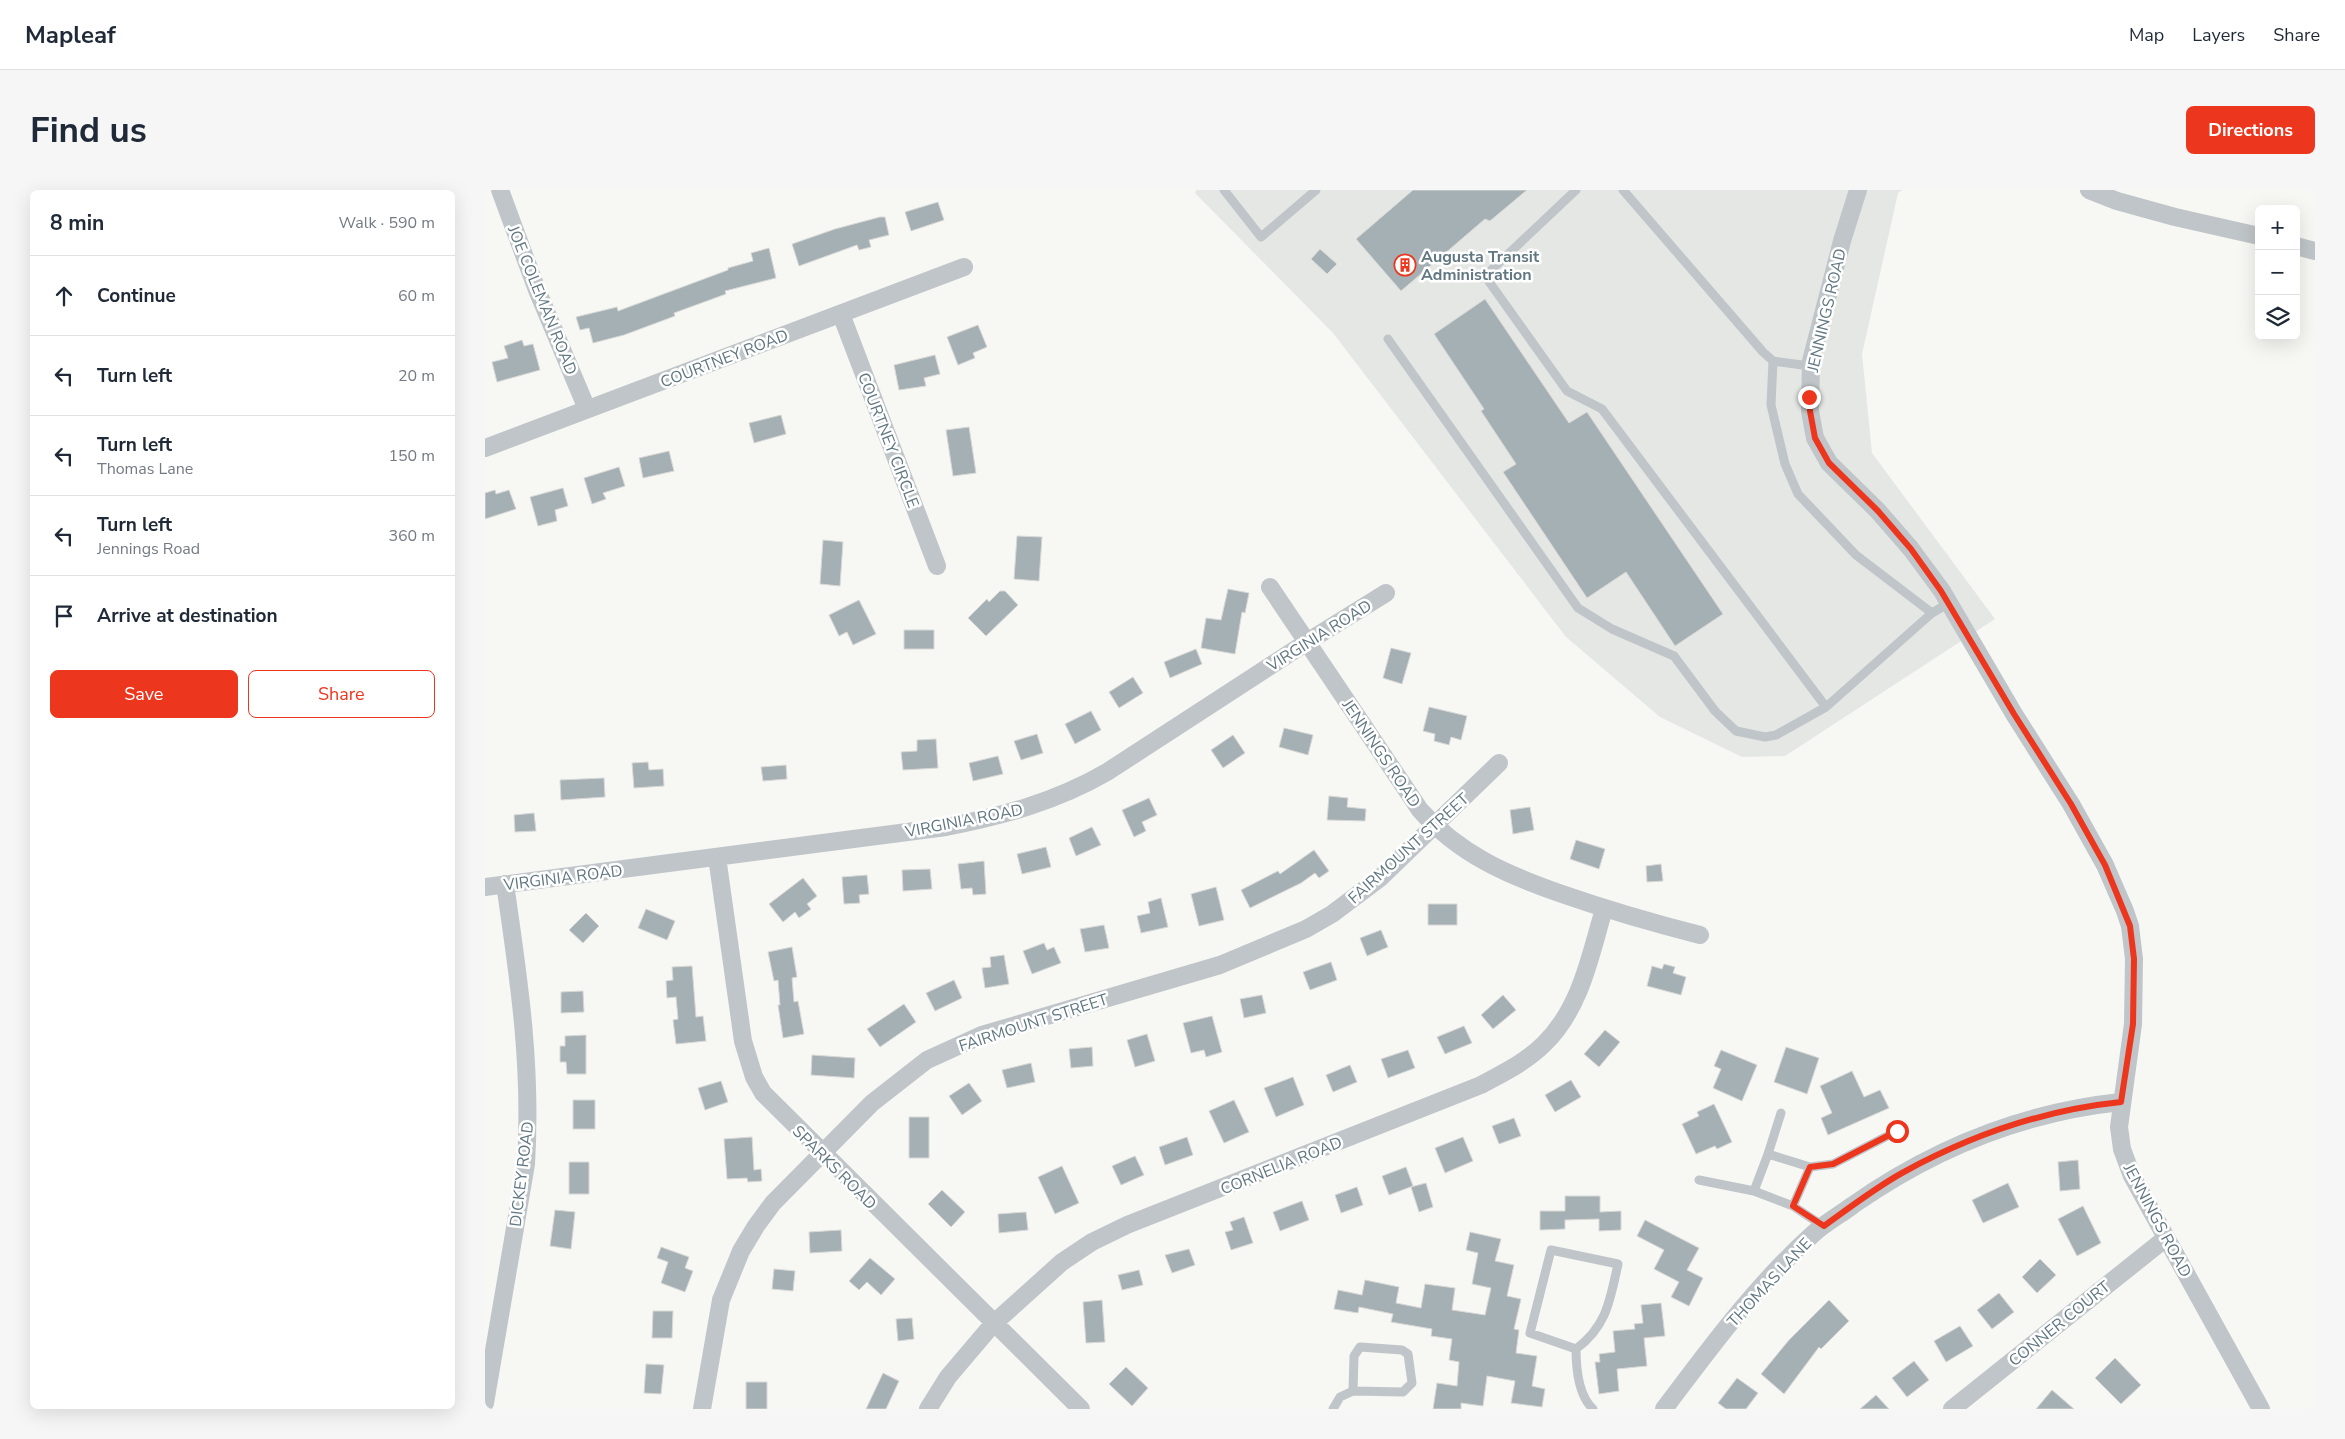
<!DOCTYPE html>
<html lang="en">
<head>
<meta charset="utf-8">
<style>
  :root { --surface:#fff; --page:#f6f6f7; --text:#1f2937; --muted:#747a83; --line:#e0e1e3; --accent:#ed361e }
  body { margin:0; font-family:"Nunito Sans",sans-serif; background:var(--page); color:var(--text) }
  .controls { position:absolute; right:15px; top:15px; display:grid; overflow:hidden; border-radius:8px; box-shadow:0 5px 20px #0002 }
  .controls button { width:45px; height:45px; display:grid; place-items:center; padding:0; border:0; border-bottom:1px solid var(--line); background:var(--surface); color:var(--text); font:25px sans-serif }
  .stop { position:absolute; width:15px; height:15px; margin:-11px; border:4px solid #ed361e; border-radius:50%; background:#fff }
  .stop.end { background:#ed361e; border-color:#fff; box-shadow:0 1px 5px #0008 }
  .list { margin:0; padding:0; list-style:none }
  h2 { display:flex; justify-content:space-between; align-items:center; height:65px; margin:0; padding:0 20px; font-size:21px }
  h2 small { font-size:16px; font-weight:400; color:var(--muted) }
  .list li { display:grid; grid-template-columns:32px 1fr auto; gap:15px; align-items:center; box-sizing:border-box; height:80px; padding:0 20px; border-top:1px solid var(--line) }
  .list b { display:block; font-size:19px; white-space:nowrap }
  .list p { margin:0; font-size:16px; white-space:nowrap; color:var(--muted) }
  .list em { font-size:16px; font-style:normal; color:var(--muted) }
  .actions { display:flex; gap:10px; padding:15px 20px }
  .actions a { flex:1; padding:11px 0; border:1px solid var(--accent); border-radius:8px; text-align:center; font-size:18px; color:var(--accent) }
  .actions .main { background:var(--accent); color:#fff }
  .icon { flex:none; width:28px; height:28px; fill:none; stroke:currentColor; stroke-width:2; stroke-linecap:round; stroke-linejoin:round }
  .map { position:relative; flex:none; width:1830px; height:1219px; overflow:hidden; border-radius:8px }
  header { display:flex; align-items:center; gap:30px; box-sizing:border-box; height:70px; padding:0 25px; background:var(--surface); border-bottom:1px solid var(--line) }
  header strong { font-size:24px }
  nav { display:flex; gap:28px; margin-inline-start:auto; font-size:18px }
  .intro { display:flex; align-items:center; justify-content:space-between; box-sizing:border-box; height:120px; padding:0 30px }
  h1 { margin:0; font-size:35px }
  .button { padding:12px 22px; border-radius:8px; background:var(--accent); color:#fff; font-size:18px; font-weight:700 }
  main { display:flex; gap:30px; padding:0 30px }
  aside { flex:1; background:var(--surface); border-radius:8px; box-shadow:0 5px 20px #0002 }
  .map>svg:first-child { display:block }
  .built { fill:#e5e7e5 }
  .building { fill:#a4b0b4; stroke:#d9d8d6 }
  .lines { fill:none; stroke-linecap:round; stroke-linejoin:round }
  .service { stroke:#bfc5c8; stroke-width:9 }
  .minor { stroke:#bfc5c8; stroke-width:18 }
  .route { stroke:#ed361e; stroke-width:6 }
  .labels { text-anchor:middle; stroke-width:5; stroke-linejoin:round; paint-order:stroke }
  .poi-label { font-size:16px; font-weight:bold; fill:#607681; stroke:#fff; text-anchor:start }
  .street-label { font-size:16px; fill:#607681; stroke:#fff }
</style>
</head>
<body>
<header>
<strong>Mapleaf</strong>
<nav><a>Map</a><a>Layers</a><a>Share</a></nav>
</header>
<div class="intro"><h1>Find us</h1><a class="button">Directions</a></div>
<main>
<aside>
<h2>8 min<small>Walk · 590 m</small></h2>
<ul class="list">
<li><svg class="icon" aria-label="ahead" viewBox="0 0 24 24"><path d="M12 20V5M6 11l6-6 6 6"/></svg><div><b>Continue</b></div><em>60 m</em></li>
<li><svg class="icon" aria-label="left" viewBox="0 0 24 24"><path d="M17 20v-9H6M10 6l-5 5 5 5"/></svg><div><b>Turn left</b></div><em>20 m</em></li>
<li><svg class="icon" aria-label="left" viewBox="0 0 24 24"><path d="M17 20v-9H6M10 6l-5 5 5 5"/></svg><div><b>Turn left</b><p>Thomas Lane</p></div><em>150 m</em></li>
<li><svg class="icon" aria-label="left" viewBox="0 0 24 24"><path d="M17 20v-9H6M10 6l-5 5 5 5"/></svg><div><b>Turn left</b><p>Jennings Road</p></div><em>360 m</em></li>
<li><svg class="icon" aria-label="arrive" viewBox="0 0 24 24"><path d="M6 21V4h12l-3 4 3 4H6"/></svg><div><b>Arrive at destination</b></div></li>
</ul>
<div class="actions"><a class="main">Save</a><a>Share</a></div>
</aside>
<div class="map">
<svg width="1830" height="1219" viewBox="0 0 1830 1219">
  <rect width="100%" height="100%" fill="#f7f7f4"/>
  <path class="built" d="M 711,0 L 1417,0 L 1413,3 L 1377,164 L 1387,263 L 1510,429 L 1300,566 L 1257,567 L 1175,527 L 1081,447 L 848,143 L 710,3 Z"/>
  <path class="building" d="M 928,0 L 1042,0 L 1005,31 L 1000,29 L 916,101 L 871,49 Z
    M 453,12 L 459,30 L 426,41 L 420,22 Z
    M 395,27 L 400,27 L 404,45 L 384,50 L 386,57 L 374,60 L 372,55 L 314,76 L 307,54 L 350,39 Z
    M 284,58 L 291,88 L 240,101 L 241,104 L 189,123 L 190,126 L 139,145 L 108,153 L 104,138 L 95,140 L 91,127 L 132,117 L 133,121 L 243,80 L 243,78 L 268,71 L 266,63 Z
    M 835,59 L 852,74 L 842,84 L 826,69 Z
    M 1000,109 L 1084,233 L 1102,222 L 1238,424 L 1190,456 L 1141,382 L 1102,408 L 1018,282 L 1031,274 L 996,221 L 999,219 L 949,144 Z
    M 493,135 L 502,157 L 488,163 L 490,168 L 473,175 L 462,147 Z
    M 37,150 L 39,156 L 48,154 L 55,180 L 12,192 L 7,172 L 23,168 L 19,156 Z
    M 450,165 L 455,184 L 439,188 L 441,196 L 414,200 L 409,175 Z
    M 296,225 L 301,244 L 269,253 L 264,233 Z
    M 484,237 L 491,283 L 468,286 L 461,240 Z
    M 184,261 L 189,281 L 158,288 L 154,268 Z
    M 134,277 L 140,296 L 118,303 L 121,309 L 107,314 L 99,288 Z
    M 78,298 L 83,316 L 70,320 L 72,331 L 53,336 L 45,307 Z
    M 10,300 L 11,304 L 24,300 L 31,319 L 0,329 L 0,303 Z
    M 532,346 L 557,347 L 554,391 L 529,389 Z
    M 338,350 L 358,352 L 355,396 L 335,394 Z
    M 743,399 L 764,403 L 760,423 L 757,422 L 750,464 L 716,458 L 721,428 L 736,430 Z
    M 515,401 L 520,401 L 533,415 L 501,446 L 483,428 L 502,409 L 504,412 Z
    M 374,410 L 391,444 L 368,455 L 362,442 L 354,446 L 344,425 Z
    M 419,440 L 449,440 L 449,459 L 419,459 Z
    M 906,458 L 926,463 L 917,494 L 898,488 Z
    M 711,459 L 717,474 L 685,488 L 679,472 Z
    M 648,487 L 658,503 L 634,518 L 624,502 Z
    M 944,517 L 982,526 L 976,550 L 966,547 L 964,555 L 949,551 L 950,544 L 938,541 Z
    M 606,521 L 616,540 L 590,554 L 580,534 Z
    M 799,538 L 828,545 L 823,565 L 794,557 Z
    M 552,544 L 558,563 L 536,570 L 529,551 Z
    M 748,545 L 760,563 L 738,578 L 726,560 Z
    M 451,549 L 453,578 L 418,580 L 416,562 L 432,561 L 432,550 Z
    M 513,566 L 518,584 L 488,591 L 484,573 Z
    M 163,572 L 164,580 L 178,579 L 179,596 L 149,598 L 147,573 Z
    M 301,575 L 302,589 L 278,591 L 276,577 Z
    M 119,588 L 120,607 L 76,610 L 75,590 Z
    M 844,606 L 863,608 L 862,617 L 881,619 L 880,631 L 842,630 Z
    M 664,608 L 672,625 L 657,632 L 661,641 L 649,647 L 637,620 Z
    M 1045,617 L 1049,640 L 1028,644 L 1025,620 Z
    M 49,623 L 51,641 L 30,642 L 29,625 Z
    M 607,637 L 616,655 L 591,666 L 584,648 Z
    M 1091,650 L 1120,659 L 1114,679 L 1085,669 Z
    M 561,657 L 566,677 L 537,684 L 532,664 Z
    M 829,660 L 844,681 L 834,688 L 830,683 L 816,693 L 765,718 L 756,700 L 793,681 L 795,684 Z
    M 499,671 L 501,704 L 488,705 L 487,698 L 476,699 L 473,674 Z
    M 1176,674 L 1178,691 L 1162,692 L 1161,676 Z
    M 445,679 L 447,699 L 418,701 L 417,680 Z
    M 382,685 L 384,704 L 374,705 L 375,713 L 359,714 L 357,687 Z
    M 318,688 L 332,706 L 322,714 L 326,719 L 314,728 L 310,722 L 298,732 L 284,714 Z
    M 731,697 L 739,730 L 714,736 L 706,704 Z
    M 676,708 L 683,737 L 656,743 L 652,726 L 665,723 L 663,712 Z
    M 943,714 L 972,714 L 972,735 L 943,735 Z
    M 161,719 L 190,731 L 182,750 L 153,738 Z
    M 101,723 L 114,736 L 98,753 L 84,740 Z
    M 619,735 L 624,758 L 600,762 L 595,739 Z
    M 896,740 L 903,757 L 882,766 L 875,748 Z
    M 559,753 L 562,760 L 569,757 L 576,773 L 547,784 L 538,761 Z
    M 307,757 L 312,787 L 307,788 L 309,812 L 313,811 L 319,844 L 298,848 L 293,815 L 295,815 L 293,790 L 289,791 L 283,762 Z
    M 519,765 L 524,794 L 500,798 L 497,778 L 506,777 L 505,767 Z
    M 846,772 L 852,790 L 825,800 L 818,782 Z
    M 1179,774 L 1190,777 L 1188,783 L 1201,787 L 1196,805 L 1162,796 L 1167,776 L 1177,779 Z
    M 207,776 L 211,827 L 218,826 L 221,851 L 191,854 L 188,830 L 193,829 L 191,807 L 182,808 L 181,791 L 188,790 L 187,777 Z
    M 469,790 L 477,808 L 450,821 L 441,803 Z
    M 98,801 L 99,822 L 76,823 L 76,802 Z
    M 777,805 L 781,823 L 759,828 L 755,809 Z
    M 1018,805 L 1031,820 L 1008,839 L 996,825 Z
    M 419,814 L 431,832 L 395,857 L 382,839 Z
    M 727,826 L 737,862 L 721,867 L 719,860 L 706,863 L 698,833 Z
    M 979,836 L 987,853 L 960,864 L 952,847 Z
    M 1120,840 L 1135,852 L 1114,877 L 1099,864 Z
    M 662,844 L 670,871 L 650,877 L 642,850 Z
    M 101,845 L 101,884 L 82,884 L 81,872 L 75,872 L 75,856 L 80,856 L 80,846 Z
    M 607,857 L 608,876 L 586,878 L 584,859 Z
    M 1301,857 L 1334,868 L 1322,904 L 1289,892 Z
    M 923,860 L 930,878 L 903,888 L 896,869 Z
    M 1236,860 L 1272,875 L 1257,911 L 1228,898 L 1236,879 L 1229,876 Z
    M 327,865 L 370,868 L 369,888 L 326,885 Z
    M 546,873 L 550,892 L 522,898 L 517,880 Z
    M 865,875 L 872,892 L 848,902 L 841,885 Z
    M 1367,881 L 1379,907 L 1395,900 L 1404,918 L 1343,945 L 1336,928 L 1347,923 L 1335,896 Z
    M 808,887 L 819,915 L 791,927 L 779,898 Z
    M 1086,890 L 1096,907 L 1070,922 L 1060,905 Z
    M 236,891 L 243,912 L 220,920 L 213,898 Z
    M 484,893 L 497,911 L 477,925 L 464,906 Z
    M 88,910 L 110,910 L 110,939 L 88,939 Z
    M 749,910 L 764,942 L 739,953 L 724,921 Z
    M 1229,914 L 1247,952 L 1232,959 L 1230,956 L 1211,964 L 1197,934 L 1214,926 L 1212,922 Z
    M 424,927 L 444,927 L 444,968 L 424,968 Z
    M 1029,928 L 1036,946 L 1014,954 L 1007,936 Z
    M 267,947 L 269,980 L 276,979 L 277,991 L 263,992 L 262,988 L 242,989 L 239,949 Z
    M 702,947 L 708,965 L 680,975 L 674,957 Z
    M 978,947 L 988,971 L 960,983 L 950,958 Z
    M 650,966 L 659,985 L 636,995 L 627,976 Z
    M 1593,970 L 1595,999 L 1575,1001 L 1573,972 Z
    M 84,972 L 104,972 L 104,1004 L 84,1004 Z
    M 577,976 L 594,1013 L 570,1024 L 553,987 Z
    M 921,977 L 928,996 L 904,1005 L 897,986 Z
    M 941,993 L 948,1017 L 934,1022 L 926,997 Z
    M 1523,993 L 1534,1017 L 1498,1033 L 1487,1010 Z
    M 872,997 L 878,1015 L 856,1023 L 850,1005 Z
    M 457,1000 L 480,1022 L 466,1037 L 443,1014 Z
    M 1080,1006 L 1115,1006 L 1115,1022 L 1136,1021 L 1136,1040 L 1114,1041 L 1114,1029 L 1080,1030 L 1080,1039 L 1055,1040 L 1055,1021 L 1080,1021 Z
    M 817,1011 L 824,1030 L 795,1041 L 788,1022 Z
    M 1598,1016 L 1616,1053 L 1592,1066 L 1573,1029 Z
    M 70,1020 L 90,1022 L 86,1059 L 65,1056 Z
    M 541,1022 L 543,1040 L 514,1043 L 513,1024 Z
    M 759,1027 L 768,1053 L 746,1060 L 740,1042 L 748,1040 L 745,1032 Z
    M 1160,1030 L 1214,1058 L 1202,1080 L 1218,1088 L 1204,1116 L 1186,1107 L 1194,1092 L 1169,1079 L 1179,1060 L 1152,1046 Z
    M 356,1040 L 357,1061 L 325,1063 L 324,1042 Z
    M 985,1042 L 1016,1049 L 1010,1071 L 1029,1075 L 1022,1106 L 1036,1109 L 1029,1139 L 1034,1140 L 1031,1163 L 1052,1166 L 1047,1196 L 1060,1199 L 1057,1217 L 1026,1213 L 1030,1191 L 1002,1186 L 998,1216 L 976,1213 L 976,1219 L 948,1219 L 952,1193 L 972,1196 L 974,1172 L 964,1170 L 967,1149 L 946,1146 L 947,1139 L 906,1132 L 908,1124 L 874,1117 L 873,1123 L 849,1119 L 853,1100 L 877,1105 L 880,1090 L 914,1097 L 911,1113 L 936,1118 L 940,1094 L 970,1098 L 967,1120 L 1000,1125 L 1006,1098 L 987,1094 L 993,1063 L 981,1060 Z
    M 176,1057 L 204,1067 L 200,1078 L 208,1081 L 200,1102 L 176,1093 L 183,1072 L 172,1068 Z
    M 704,1059 L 710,1075 L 687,1083 L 680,1065 Z
    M 385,1068 L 410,1089 L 396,1105 L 382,1092 L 374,1100 L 364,1091 Z
    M 1555,1069 L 1571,1085 L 1552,1103 L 1537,1087 Z
    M 289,1079 L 310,1081 L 308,1101 L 287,1099 Z
    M 654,1080 L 658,1095 L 637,1100 L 633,1085 Z
    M 1514,1103 L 1529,1122 L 1507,1139 L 1492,1120 Z
    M 617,1110 L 620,1152 L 601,1153 L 598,1112 Z
    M 1344,1110 L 1364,1131 L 1336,1159 L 1334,1157 L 1299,1204 L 1276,1184 L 1304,1150 Z
    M 1176,1113 L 1180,1146 L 1159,1148 L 1162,1176 L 1132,1179 L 1134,1201 L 1114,1204 L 1110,1172 L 1115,1172 L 1114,1164 L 1130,1162 L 1128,1141 L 1150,1139 L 1149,1134 L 1158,1133 L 1156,1115 Z
    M 168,1121 L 188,1121 L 187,1148 L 167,1148 Z
    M 427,1128 L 429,1149 L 413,1151 L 411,1129 Z
    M 1475,1136 L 1488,1156 L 1461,1172 L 1449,1151 Z
    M 1630,1168 L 1656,1195 L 1636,1214 L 1610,1188 Z
    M 1429,1171 L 1444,1190 L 1422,1207 L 1407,1188 Z
    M 161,1174 L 179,1175 L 176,1204 L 159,1203 Z
    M 641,1177 L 663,1198 L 647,1216 L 624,1194 Z
    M 398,1183 L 414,1191 L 401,1219 L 381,1219 Z
    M 1252,1188 L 1273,1203 L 1261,1219 L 1241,1219 L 1233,1213 Z
    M 261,1192 L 282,1192 L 282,1219 L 261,1219 Z
    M 1567,1200 L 1589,1219 L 1551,1219 Z
    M 1391,1205 L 1404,1219 L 1375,1219 Z"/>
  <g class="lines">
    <path class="service" d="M 739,0 L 776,47 L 831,0
      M 1091,0 L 1000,86 L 1082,201 L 1117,219 L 1341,517 L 1447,423 L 1464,413
      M 1138,0 L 1278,162 L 1288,171 L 1325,176
      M 903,149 L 1093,418 L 1127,439 L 1189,466 L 1230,521 L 1251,541 L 1280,547 L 1291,545 L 1341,517
      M 1288,171 L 1286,215 L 1300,274 L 1313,304 L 1371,365 L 1447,423
      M 1283,964 L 1325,977 L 1348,974 L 1412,941
      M 1214,990 L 1269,1001 L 1308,1016 L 1338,1036
      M 1269,1001 L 1283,964 L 1296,923
      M 1308,1016 L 1325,977
      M 1066,1060 L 1133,1074 C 1125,1110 1122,1136 1091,1159 L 1045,1143 Z
      M 1091,1159 C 1091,1179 1093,1205 1108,1219
      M 848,1219 L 855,1207 L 868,1201 L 918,1202 L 927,1193 L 923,1164 L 917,1160 L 875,1157 L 869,1166 L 868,1201"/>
    <path class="minor" d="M 15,0 L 52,100 L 102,219
      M 1373,0 L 1357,51 L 1326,171 L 1325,221 L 1330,248 L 1344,273 L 1393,321 L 1426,359 L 1457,401 L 1529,524 L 1586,614 L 1620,675 L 1640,721 L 1645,736 L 1649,769 L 1648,834 L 1634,937 L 1637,959 L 1647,986 L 1776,1219
      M 1604,0 L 1632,11 L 1690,27 L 1774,46
      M 1811,56 L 1830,61
      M 356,124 L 452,376
      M 0,258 L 479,77
      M 785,397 L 935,620 C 974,664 1022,685 1077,704 C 1123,720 1168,733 1215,745
      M 232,667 L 258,851 L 269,887 L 278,903 L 596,1219
      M 0,697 L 461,637 C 518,626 572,611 622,582 L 822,452 L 901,403
      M 0,1213 L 41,974 C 47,876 34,790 20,694
      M 217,1219 L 236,1110 L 256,1061 L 271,1036 L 288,1013 L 387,913 L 442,870 L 497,845 L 735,775 L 821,739 L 847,724 L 895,688 L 1014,573
      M 443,1219 L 463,1187 L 508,1134 L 577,1072 L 607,1052 L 642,1035 L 996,895 C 1018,883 1041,872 1059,854 C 1096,818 1105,766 1119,719
      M 1179,1219 C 1225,1158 1271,1095 1328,1044 C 1340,1033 1355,1025 1368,1015 C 1448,959 1539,922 1636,912
      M 1467,1219 L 1681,1048"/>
  </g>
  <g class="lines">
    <path class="route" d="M 1324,207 L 1325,221 L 1330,248 L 1344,273 L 1393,321 L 1426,359 L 1456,401 L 1529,524 L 1586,614 L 1620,675 L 1645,736 L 1649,769 L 1648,834 L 1636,912 C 1558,920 1486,945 1417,983 C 1390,998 1364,1018 1339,1036 L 1308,1016 L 1325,977 L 1348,974 L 1412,941"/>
  </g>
  <defs>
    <g id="building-ring" transform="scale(1.125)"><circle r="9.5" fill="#fff" stroke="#ed361e" stroke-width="1.5"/><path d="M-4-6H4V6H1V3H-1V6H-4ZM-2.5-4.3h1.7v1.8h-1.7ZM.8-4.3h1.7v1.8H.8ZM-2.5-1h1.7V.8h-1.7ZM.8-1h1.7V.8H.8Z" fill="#ed361e"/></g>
  </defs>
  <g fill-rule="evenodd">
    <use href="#building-ring" x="920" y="75"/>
  </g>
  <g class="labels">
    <g class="poi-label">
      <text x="936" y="72">Augusta Transit<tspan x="936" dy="18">Administration</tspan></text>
    </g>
    <g class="street-label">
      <text transform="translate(58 110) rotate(68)" y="6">JOE COLEMAN ROAD</text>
      <text transform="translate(1341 120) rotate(-77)" y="6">JENNINGS ROAD</text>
      <text transform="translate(239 168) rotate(-21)" y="6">COURTNEY ROAD</text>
      <text transform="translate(404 250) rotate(69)" y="6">COURTNEY CIRCLE</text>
      <text transform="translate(834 445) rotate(-32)" y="6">VIRGINIA ROAD</text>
      <text transform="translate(897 563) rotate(56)" y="6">JENNINGS ROAD</text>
      <text transform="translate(479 630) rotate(-11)" y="6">VIRGINIA ROAD</text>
      <text transform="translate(923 658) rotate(-42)" y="6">FAIRMOUNT STREET</text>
      <text transform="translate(78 687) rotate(-7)" y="6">VIRGINIA ROAD</text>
      <text transform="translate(548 832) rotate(-18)" y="6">FAIRMOUNT STREET</text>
      <text transform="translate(796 975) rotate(-22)" y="6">CORNELIA ROAD</text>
      <text transform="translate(350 977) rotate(45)" y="6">SPARKS ROAD</text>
      <text transform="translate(36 984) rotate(-83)" y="6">DICKEY ROAD</text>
      <text transform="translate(1673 1030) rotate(62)" y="6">JENNINGS ROAD</text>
      <text transform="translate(1284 1092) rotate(-47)" y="6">THOMAS LANE</text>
      <text transform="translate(1574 1133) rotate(-39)" y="6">CONNER COURT</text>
    </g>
  </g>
</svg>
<div class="controls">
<button>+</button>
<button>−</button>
<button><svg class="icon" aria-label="layers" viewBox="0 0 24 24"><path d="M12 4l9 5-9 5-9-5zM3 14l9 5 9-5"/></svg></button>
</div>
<div class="stop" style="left:1412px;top:941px"></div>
<div class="stop end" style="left:1324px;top:207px"></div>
</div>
</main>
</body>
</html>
